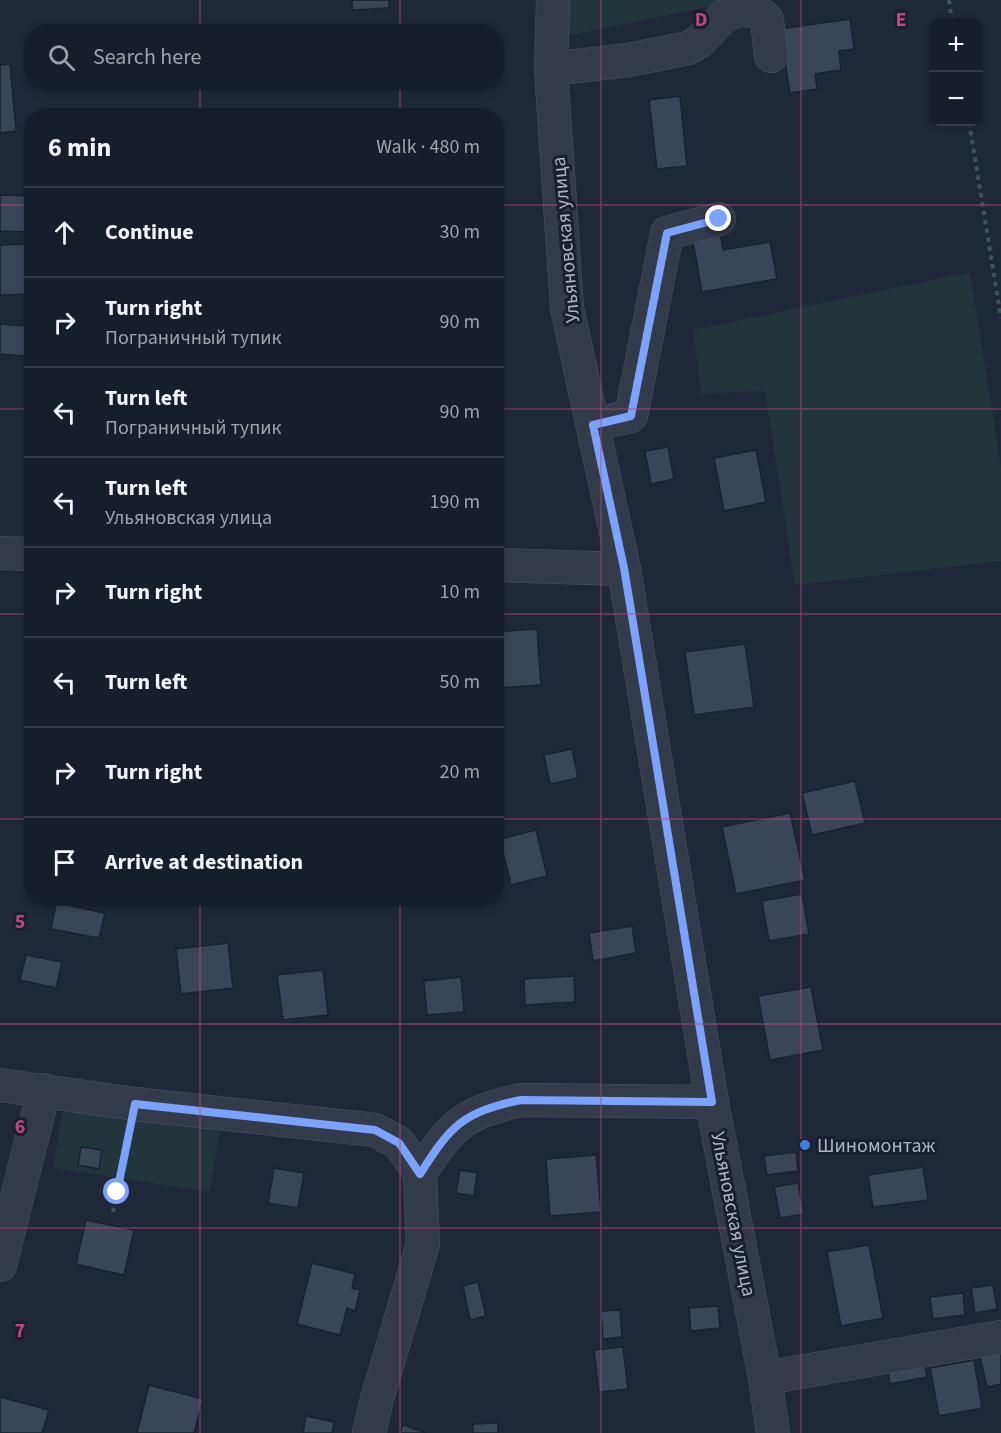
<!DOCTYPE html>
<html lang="en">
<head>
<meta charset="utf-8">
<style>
  :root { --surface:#171e2b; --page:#202733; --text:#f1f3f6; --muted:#9ea2a9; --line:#363c47 }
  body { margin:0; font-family:"Source Sans 3",sans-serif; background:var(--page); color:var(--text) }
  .controls { position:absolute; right:18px; top:18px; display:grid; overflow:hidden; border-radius:12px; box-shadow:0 3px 9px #0003 }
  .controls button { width:54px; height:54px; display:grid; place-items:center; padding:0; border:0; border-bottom:2px solid var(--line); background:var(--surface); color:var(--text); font:30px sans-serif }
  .stop { position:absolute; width:18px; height:18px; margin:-14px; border:4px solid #7ba2fd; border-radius:50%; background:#fff }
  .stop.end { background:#7ba2fd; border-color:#fff; box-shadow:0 2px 6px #0008 }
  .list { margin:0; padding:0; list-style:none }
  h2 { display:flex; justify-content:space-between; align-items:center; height:78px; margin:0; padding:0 24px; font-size:26px }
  h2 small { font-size:20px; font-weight:400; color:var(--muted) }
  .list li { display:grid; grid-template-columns:39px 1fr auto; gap:18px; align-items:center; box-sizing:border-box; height:90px; padding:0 24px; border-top:2px solid var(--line) }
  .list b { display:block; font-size:22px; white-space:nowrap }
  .list p { margin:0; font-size:20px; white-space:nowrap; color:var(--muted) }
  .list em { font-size:20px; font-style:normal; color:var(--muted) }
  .icon { flex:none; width:33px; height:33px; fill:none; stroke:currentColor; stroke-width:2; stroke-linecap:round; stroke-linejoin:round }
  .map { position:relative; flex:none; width:1001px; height:1433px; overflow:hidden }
  .search { position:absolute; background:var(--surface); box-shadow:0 3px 9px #0003; left:24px; top:24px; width:480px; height:66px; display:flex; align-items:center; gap:15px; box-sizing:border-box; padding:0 21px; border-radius:24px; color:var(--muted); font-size:22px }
  .panel { position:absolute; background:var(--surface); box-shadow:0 3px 9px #0003; left:24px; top:108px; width:480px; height:798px; border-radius:24px }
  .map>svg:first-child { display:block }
  .green { fill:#21353a }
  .building { fill:#3b4559; stroke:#1a212f; stroke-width:1.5 }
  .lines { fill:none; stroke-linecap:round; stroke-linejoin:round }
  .minor-casing { stroke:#4d5564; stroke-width:34 }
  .path { stroke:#3f5257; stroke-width:4; stroke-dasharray:4.5 4.5; stroke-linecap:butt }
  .minor { stroke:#333a49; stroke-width:33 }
  .route { stroke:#7ba2fd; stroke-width:8 }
  .grid { fill:none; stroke:#bc477b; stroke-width:1.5; stroke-opacity:0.55 }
  .shop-dot { fill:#3f7fe0; stroke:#181f2d; stroke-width:2 }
  .labels { text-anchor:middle; stroke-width:6; stroke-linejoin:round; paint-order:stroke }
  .street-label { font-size:20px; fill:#adb5c6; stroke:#181f2d }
  .poi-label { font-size:20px; fill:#adb5c6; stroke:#181f2d; text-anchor:start }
  .grid-label { font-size:20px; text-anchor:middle; font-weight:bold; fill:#bc477b; stroke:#181f2d; stroke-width:6; stroke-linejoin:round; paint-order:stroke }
</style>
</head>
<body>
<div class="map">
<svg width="1001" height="1433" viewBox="0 0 1001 1433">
  <rect width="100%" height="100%" fill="#1f2839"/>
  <path class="green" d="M 567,0 L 741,0 L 566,36 Z
    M 970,272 L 1001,467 L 1001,561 L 795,585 L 765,391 L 701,394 L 693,330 Z
    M 63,1107 L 220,1131 L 210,1192 L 53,1168 Z"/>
  <path class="building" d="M 352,0 L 389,0 L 389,8 L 353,10 Z
    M 850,19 L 854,49 L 839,51 L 841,70 L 815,74 L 817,89 L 790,93 L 780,29 Z
    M 10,64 L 16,131 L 0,133 L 0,65 Z
    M 680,96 L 687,166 L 657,169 L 649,100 Z
    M 0,195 L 32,196 L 32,232 L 0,231 Z
    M 720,231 L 723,250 L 770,242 L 777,279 L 702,292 L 692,236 Z
    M 32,244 L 32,294 L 0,295 L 0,245 Z
    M 0,324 L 28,326 L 26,356 L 0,354 Z
    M 668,447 L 674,479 L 651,484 L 645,451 Z
    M 756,450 L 766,502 L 724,511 L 714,458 Z
    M 537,629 L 541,685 L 496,688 L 496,632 Z
    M 745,644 L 754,707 L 694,715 L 685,652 Z
    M 572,749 L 578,778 L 550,784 L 544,755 Z
    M 855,781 L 865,823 L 812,835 L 802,793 Z
    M 790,813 L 805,880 L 736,894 L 722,827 Z
    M 536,830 L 547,876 L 511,885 L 500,839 Z
    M 802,894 L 809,934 L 769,941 L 762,901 Z
    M 56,903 L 105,913 L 99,938 L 51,929 Z
    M 632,926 L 636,953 L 593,961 L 589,933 Z
    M 228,943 L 233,988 L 181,994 L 176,949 Z
    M 26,955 L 62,962 L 56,988 L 20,980 Z
    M 323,970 L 328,1015 L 283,1020 L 277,975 Z
    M 574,976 L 575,1002 L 525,1005 L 524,979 Z
    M 461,977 L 464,1012 L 427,1015 L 424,981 Z
    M 811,987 L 823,1050 L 770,1060 L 758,996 Z
    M 81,1147 L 102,1150 L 99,1169 L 78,1165 Z
    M 796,1152 L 798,1171 L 767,1175 L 764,1156 Z
    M 596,1155 L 601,1212 L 550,1216 L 546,1159 Z
    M 923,1167 L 928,1200 L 873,1207 L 868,1175 Z
    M 274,1168 L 304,1173 L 298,1208 L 268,1203 Z
    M 460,1170 L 477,1173 L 474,1196 L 456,1193 Z
    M 798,1183 L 804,1214 L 780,1218 L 774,1187 Z
    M 86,1220 L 134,1230 L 124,1275 L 76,1264 Z
    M 869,1245 L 883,1318 L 841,1326 L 827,1252 Z
    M 312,1263 L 355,1274 L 352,1288 L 360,1290 L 355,1311 L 347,1308 L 340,1335 L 297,1324 Z
    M 478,1282 L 486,1316 L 470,1320 L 463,1286 Z
    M 993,1285 L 997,1309 L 975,1313 L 971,1288 Z
    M 963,1293 L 965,1315 L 933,1319 L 930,1297 Z
    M 718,1306 L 720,1328 L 691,1331 L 689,1308 Z
    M 620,1310 L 622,1337 L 603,1339 L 601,1311 Z
    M 623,1347 L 628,1389 L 599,1392 L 594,1350 Z
    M 1001,1349 L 1001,1384 L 987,1387 L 979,1353 Z
    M 923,1356 L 927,1377 L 890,1384 L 887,1362 Z
    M 974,1360 L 982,1408 L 939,1416 L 930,1368 Z
    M 149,1385 L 203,1399 L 194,1433 L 137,1433 Z
    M 0,1397 L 49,1410 L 42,1433 L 0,1433 Z
    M 306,1416 L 334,1422 L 332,1433 L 303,1433 Z
    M 498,1423 L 498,1433 L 473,1433 L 473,1424 Z
    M 403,1425 L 426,1433 L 400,1433 Z"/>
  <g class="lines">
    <g class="minor-casing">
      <path id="minor" d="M 553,0 L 551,69 L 567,308 L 624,569 L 712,1102 L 765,1378 L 773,1433
        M 551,69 L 629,60 L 688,48 L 700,41 L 724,16 L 739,10 L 757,11 L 767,20 L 771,56
        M 593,425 L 631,416 L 667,233 L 719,219
        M 0,553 L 32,554
        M 496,565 L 624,569
        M 0,1085 L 135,1104 L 375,1130 L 399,1143 L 420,1174
        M 420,1174 C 451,1125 463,1113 521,1100 L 712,1102
        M 0,1265 L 44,1090
        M 765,1378 L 1001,1337
        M 369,1433 L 377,1399 L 423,1244 L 420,1174"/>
    </g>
    <path class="path" d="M 949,0 L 952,22
      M 969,122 L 1001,318
      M 113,1212 L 129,1131"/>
    <use href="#minor" class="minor"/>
  </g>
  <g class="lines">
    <path class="route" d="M 117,1192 L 135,1104 L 375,1130 L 399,1143 L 420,1174 C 451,1125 463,1112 521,1100 L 712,1102 L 624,568 L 593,425 L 631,416 L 667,233 L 719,219"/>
  </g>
  <path class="grid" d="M 200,0 L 200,32M 400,0 L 400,32M 601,0 L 601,1433M 801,0 L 801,1433M 200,82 L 200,116M 400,82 L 400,116M 0,205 L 32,205M 496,205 L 1001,205M 0,409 L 32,409M 496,409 L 1001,409M 0,614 L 32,614M 496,614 L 1001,614M 0,819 L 32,819M 496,819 L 1001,819M 200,898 L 200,1433M 400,898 L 400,1433M 0,1024 L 1001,1024M 0,1228 L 1001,1228"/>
  <circle class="shop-dot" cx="805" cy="1145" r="6"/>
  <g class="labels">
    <g class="street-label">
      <text transform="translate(565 240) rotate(-95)" y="7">Ульяновская улица</text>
      <text transform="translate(734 1214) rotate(79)" y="7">Ульяновская улица</text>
    </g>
    <g class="poi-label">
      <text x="817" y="1152">Шиномонтаж</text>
    </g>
  </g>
  <g class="grid-label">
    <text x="701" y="26">D</text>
    <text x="901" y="26">E</text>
    <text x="20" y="928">5</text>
    <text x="20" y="1133">6</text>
    <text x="20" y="1337">7</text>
  </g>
</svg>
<div class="controls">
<button>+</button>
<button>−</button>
</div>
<div class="stop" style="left:117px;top:1192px"></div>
<div class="stop end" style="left:719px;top:219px"></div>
<div class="search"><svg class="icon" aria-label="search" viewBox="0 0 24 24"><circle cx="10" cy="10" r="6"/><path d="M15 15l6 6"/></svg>Search here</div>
<section class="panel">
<h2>6 min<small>Walk · 480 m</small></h2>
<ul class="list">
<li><svg class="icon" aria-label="ahead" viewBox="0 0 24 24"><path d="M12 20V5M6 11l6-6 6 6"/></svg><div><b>Continue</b></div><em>30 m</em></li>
<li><svg class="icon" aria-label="right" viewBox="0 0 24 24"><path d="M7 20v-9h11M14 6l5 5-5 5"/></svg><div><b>Turn right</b><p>Пограничный тупик</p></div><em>90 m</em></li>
<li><svg class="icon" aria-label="left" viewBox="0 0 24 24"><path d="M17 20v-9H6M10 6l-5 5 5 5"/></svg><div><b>Turn left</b><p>Пограничный тупик</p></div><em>90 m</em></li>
<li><svg class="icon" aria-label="left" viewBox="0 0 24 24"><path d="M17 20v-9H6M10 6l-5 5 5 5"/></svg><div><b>Turn left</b><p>Ульяновская улица</p></div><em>190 m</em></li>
<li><svg class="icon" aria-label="right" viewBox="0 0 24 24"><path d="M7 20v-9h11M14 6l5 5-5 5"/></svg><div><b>Turn right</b></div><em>10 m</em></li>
<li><svg class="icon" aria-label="left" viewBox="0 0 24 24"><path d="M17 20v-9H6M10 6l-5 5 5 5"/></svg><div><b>Turn left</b></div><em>50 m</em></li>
<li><svg class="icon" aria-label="right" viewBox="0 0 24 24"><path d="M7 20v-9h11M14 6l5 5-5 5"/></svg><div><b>Turn right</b></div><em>20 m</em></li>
<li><svg class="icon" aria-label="arrive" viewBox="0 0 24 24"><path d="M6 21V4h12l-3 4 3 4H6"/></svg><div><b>Arrive at destination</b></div></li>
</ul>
</section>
</div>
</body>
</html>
